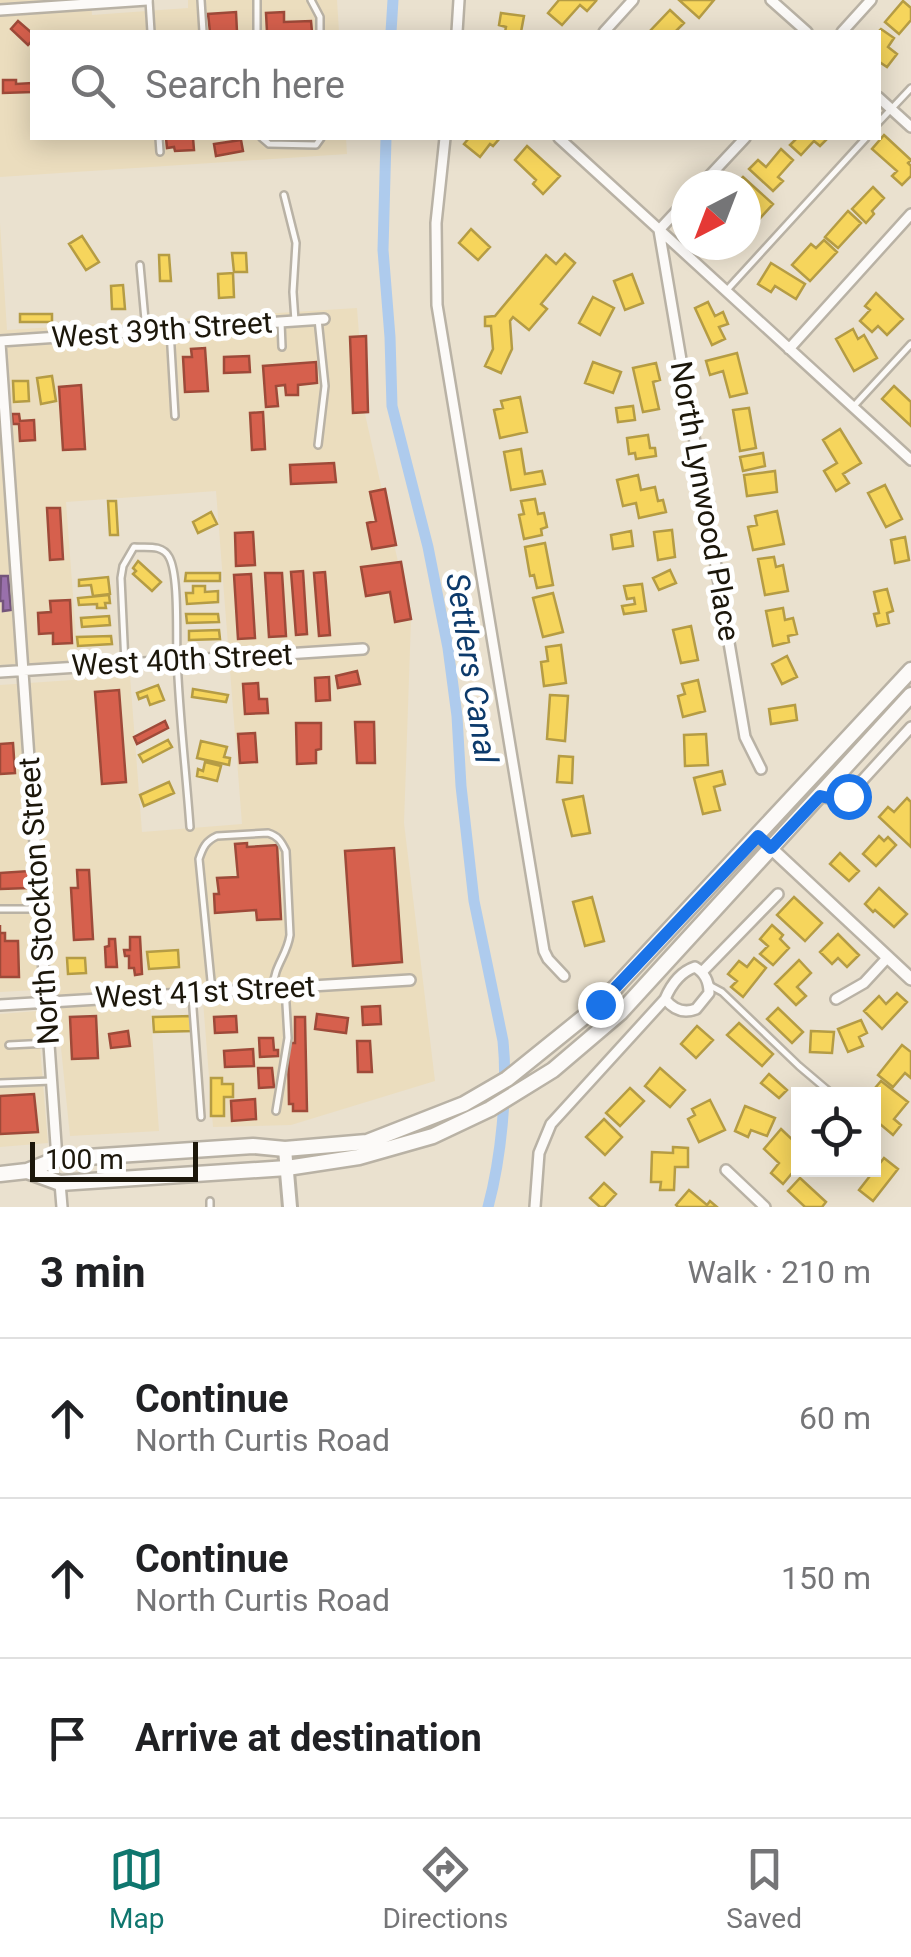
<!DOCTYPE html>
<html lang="en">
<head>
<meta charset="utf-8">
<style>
  :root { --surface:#fff; --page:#f6f6f6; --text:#202124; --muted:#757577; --line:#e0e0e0; --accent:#0f766e }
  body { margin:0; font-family:Roboto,sans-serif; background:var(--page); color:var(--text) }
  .controls { position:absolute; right:30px; bottom:30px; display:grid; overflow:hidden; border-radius:0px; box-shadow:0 5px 25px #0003 }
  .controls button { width:90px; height:90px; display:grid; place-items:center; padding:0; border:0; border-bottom:2px solid var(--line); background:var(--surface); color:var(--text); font:50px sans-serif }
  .compass { position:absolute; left:671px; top:170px; width:90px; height:90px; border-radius:50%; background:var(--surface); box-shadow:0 5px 25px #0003; rotate:222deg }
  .scale { position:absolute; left:30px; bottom:25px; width:168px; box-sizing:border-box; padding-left:10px; border:5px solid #1c170b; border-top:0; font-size:28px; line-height:35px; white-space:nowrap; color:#1c170b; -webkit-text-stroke:8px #fff; paint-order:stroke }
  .stop { position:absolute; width:30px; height:30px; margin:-22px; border:8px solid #1a73e8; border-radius:50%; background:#fff }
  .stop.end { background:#1a73e8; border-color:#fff; box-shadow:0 2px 10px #0008 }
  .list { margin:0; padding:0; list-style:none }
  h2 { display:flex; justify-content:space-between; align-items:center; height:130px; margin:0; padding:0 40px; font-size:42px }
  h2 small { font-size:32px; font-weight:400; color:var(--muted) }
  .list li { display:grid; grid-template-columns:65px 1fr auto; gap:30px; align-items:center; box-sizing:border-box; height:160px; padding:0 40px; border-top:2px solid var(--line) }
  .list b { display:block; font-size:38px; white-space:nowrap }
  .list p { margin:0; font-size:32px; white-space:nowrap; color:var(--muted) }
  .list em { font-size:32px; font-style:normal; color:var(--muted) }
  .icon { flex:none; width:55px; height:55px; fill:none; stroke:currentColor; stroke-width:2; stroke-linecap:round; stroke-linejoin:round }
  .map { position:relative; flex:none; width:911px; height:1207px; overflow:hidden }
  .search { position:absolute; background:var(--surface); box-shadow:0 5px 25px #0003; left:30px; right:30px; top:30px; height:110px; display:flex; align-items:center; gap:25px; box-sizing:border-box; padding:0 35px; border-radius:0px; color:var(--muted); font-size:38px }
  .sheet { height:610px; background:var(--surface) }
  nav { display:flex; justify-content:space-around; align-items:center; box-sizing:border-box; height:140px; border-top:2px solid var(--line); background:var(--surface); font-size:28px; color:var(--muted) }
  nav a { display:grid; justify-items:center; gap:5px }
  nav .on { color:var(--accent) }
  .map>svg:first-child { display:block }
  .built { fill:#ebddbe }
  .homes { fill:#f6d55c; stroke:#b59c44; stroke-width:2.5 }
  .shops { fill:#d6604d; stroke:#9e4a39; stroke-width:2.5 }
  .offices { fill:#9970ab; stroke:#74557b; stroke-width:2.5 }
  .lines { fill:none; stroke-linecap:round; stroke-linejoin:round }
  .canal { stroke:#aecbed; stroke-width:11 }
  .service-casing { stroke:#b9b2a5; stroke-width:10 }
  .minor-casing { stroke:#b9b2a5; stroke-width:14 }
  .tertiary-casing { stroke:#b9b2a5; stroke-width:16 }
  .secondary-casing { stroke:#b9b2a5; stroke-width:18 }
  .primary-casing { stroke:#b9b2a5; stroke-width:19 }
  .service { stroke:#fcfaf8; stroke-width:5 }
  .minor { stroke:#fcfaf8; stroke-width:9 }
  .tertiary { stroke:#fcfaf8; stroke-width:11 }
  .secondary { stroke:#fcfaf8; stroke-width:12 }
  .primary { stroke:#fcfaf8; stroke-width:14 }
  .route { stroke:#1a73e8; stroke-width:12 }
  .labels { text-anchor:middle; stroke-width:10; stroke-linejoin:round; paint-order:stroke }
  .street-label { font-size:30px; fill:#1c170b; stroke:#fff }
  .water-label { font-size:32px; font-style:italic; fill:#0c3a6b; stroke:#fff }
</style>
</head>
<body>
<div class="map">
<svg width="911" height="1207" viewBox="0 0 911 1207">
  <rect width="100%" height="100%" fill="#eae1cf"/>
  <path class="built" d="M 0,0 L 91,0 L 92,15 L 188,8 L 188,0 L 337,0 L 339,32 L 32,32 L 32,138 L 346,138 L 347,154 L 0,177 Z
    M 0,223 L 7,330 L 357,308 L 365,414 L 411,620 L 404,823 L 435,1081 L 291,1125 L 213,1127 L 203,1001 L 199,986 L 149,989 L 159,1131 L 70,1136 L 55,989 L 0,992 L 0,685 L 130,676 L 142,832 L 242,824 L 216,491 L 66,502 L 78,662 L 0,665 Z
    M 37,1011 L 48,1143 L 0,1147 L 0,1014 Z"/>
  <path class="homes" d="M 559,0 L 594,0 L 596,1 L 587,11 L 580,5 L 562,25 L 548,13 Z
    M 679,0 L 714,0 L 699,18 Z
    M 903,1 L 911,8 L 911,20 L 899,34 L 885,22 Z
    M 670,10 L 684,23 L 675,32 L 649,32 Z
    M 501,13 L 524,16 L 521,32 L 505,32 L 506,27 L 499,25 Z
    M 881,29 L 894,38 L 888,47 L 897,54 L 887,67 L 878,61 L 878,32 Z
    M 884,135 L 911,160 L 908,163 L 911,166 L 911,176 L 902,185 L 892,176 L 897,171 L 872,149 Z
    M 469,138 L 500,138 L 493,146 L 490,144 L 480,157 L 464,144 Z
    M 797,138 L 828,138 L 820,146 L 814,141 L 801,155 L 790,145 Z
    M 527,146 L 560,176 L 543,194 L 533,184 L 536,180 L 515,160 Z
    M 781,149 L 793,160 L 778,177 L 783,181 L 773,191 L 749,169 L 758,160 L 766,167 Z
    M 743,177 L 773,204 L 754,225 L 746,218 L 746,205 L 749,202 L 746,200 L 746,185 L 735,185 Z
    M 873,187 L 884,198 L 872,211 L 874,214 L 866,223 L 852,209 Z
    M 848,211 L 861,223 L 838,248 L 825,237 Z
    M 471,229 L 490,247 L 478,260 L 459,243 Z
    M 82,236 L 99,262 L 86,270 L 69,244 Z
    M 824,240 L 837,252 L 810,281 L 792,265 L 811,244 L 816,248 Z
    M 232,253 L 246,253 L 247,272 L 234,272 Z
    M 565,254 L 575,263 L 541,304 L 547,309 L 529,330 L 513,317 L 510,321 L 512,349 L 501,373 L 485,366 L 493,349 L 491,326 L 485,326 L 485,317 L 495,316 L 546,255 L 556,264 Z
    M 159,255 L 169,255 L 171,281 L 160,281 Z
    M 771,263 L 805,284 L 796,299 L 775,286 L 771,292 L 758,284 Z
    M 233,273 L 234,297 L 219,298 L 218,274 Z
    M 632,274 L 643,303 L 625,310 L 614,281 Z
    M 123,285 L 125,309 L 112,309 L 111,286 Z
    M 876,293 L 903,319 L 887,335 L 878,326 L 872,332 L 860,321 L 870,310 L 865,306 Z
    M 593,297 L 614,308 L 600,335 L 579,323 Z
    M 708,302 L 715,316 L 723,312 L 728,324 L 719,327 L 725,339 L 712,345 L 695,308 Z
    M 20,314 L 52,314 L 52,322 L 20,322 Z
    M 853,329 L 858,339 L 864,335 L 877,358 L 854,371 L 836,339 Z
    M 737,353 L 747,393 L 730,397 L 723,371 L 710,375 L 706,361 Z
    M 593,362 L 621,372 L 613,393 L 585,383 Z
    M 656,363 L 660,380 L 653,382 L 659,409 L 643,412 L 633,368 Z
    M 52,376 L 56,401 L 41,404 L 37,378 Z
    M 13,381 L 28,381 L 29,401 L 14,402 Z
    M 894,386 L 911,402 L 911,426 L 882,399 Z
    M 520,397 L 527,432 L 500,438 L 494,410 L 503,408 L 501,401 Z
    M 633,406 L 635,420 L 618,422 L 616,408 Z
    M 749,408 L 756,448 L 740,451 L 733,410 Z
    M 840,429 L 861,463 L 843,474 L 849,483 L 836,491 L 824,471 L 837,463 L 823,440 Z
    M 648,435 L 650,448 L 655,448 L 656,456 L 636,459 L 635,453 L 629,454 L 627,438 Z
    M 521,449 L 525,474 L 542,471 L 545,484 L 511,490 L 504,452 Z
    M 763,453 L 765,466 L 743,471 L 740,457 Z
    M 775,471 L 777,492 L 747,496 L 744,475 Z
    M 638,475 L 641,490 L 655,487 L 658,501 L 663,500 L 666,512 L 639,518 L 636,503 L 623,506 L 617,480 Z
    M 885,485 L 902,519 L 886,527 L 868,493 Z
    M 535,499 L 538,514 L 544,513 L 547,527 L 541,529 L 542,535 L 524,539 L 519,515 L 524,514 L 521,501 Z
    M 108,501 L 116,501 L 118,535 L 110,535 Z
    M 777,511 L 784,544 L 753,550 L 748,527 L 757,525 L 755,516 Z
    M 211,512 L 217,524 L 198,533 L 193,522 Z
    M 672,530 L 675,557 L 658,560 L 654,532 Z
    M 631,531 L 633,546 L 613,549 L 611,535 Z
    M 905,537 L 909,560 L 895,563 L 891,540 Z
    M 545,543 L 553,585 L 537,588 L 534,575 L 530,576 L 525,547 Z
    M 774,557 L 776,567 L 783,565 L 788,591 L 765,595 L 758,559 Z
    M 138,561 L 161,582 L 152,591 L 133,574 L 136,571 L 133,568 Z
    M 670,570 L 676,583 L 659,590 L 653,578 Z
    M 186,573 L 220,573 L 220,581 L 185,581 Z
    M 108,577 L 110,594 L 93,596 L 91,585 L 79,586 L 79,580 Z
    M 642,584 L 646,611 L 624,614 L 622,606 L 635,604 L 634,598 L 627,599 L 624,586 Z
    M 193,586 L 205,586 L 205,592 L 218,591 L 218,602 L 187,604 L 186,593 L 193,593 Z
    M 887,589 L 893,611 L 887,613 L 889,623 L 877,626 L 874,614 L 879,613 L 874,592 Z
    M 553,593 L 563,632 L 543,637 L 533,598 Z
    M 109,595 L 110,603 L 105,603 L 106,608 L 97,608 L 97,604 L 79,605 L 78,598 Z
    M 783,608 L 785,620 L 793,618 L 797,634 L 788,636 L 789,642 L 773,646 L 766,611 Z
    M 186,614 L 218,614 L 219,622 L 187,623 Z
    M 109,616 L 110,625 L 82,627 L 81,618 Z
    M 691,626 L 698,660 L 681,663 L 673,630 Z
    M 219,630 L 220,639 L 189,640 L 189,631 Z
    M 111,636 L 112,644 L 78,646 L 77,637 Z
    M 561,645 L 566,683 L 544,686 L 541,662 L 548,661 L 546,647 Z
    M 787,656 L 797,677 L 782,684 L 772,664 Z
    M 698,680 L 705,711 L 683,717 L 678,696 L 685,694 L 682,684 Z
    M 158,685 L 164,700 L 150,705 L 147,696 L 139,699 L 137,693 Z
    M 193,689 L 228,695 L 226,702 L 192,697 Z
    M 550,695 L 568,696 L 565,741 L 547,739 Z
    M 795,705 L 797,720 L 771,724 L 769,709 Z
    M 706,734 L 708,765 L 685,766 L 684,735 Z
    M 168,740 L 172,747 L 143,762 L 139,755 Z
    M 201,741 L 227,747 L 224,757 L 230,758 L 229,765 L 197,758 Z
    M 559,756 L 573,757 L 572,783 L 557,782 Z
    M 205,762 L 221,766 L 217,781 L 197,776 L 198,769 L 203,771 Z
    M 722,771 L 725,784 L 714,787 L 720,810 L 703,814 L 694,778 Z
    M 169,782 L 174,793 L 144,806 L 140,795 Z
    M 583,796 L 590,833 L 572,836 L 563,800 Z
    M 907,798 L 911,802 L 911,847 L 879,817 L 888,807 L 894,812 Z
    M 879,836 L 884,841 L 888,837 L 896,845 L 876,866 L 863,854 Z
    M 840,853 L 859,871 L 849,881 L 830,864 Z
    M 879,888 L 907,914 L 894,927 L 875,910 L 873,912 L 865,904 Z
    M 592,897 L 604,941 L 585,946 L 573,902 Z
    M 794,897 L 822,923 L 805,941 L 777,915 Z
    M 772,925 L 783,935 L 780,939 L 789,948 L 773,965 L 760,954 L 768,946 L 760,939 Z
    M 838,934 L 859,955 L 847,967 L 838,958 L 832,964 L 820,952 Z
    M 178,950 L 179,967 L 149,969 L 147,952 Z
    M 67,958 L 85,958 L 86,973 L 68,974 Z
    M 754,958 L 766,968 L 743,997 L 731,987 L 737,981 L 728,974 L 739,961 L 747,967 Z
    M 799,960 L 811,973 L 797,987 L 806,996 L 796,1005 L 775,984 Z
    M 897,993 L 907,1002 L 882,1029 L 864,1011 L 879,996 L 886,1004 Z
    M 778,1008 L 803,1032 L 792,1043 L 767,1019 Z
    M 192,1016 L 193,1031 L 154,1032 L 153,1017 Z
    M 861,1020 L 867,1033 L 859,1037 L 863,1046 L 848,1052 L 838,1029 Z
    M 739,1023 L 773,1054 L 762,1066 L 727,1035 Z
    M 697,1026 L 713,1040 L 696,1058 L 681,1044 Z
    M 811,1031 L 834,1032 L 832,1053 L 810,1052 Z
    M 902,1045 L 911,1052 L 911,1078 L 905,1073 L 893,1087 L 878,1075 Z
    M 660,1068 L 685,1090 L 670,1107 L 645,1086 Z
    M 769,1074 L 787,1090 L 779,1098 L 761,1083 Z
    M 211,1078 L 222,1078 L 222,1084 L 233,1084 L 233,1097 L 224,1097 L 224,1116 L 211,1116 Z
    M 881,1081 L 908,1102 L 894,1119 L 901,1125 L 893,1135 L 874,1119 L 874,1094 L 870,1094 Z
    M 630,1088 L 644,1101 L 620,1126 L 606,1113 Z
    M 710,1100 L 725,1130 L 699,1142 L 688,1119 L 695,1115 L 692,1109 Z
    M 745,1106 L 775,1118 L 767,1136 L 751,1130 L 748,1137 L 735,1131 Z
    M 604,1119 L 622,1137 L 605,1155 L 586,1137 Z
    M 781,1129 L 798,1145 L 798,1166 L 783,1184 L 771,1173 L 779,1163 L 764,1149 Z
    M 673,1147 L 688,1148 L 688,1167 L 675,1167 L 674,1190 L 660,1190 L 661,1182 L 651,1182 L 652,1152 L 673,1153 Z
    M 884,1158 L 898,1169 L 873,1201 L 859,1190 Z
    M 800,1178 L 826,1202 L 822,1207 L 805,1207 L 788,1191 Z
    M 604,1183 L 616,1194 L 604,1207 L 600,1207 L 590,1198 Z
    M 689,1190 L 707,1205 L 710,1201 L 717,1207 L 678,1207 L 676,1205 Z"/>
  <path class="shops" d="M 236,12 L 237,32 L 210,32 L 208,14 Z
    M 284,12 L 284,22 L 311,21 L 312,32 L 267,32 L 266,13 Z
    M 18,21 L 32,33 L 32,41 L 28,45 L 11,29 Z
    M 3,80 L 16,80 L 16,84 L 32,83 L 32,92 L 3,93 Z
    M 166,138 L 193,138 L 194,150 L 175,151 L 174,147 L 167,148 Z
    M 241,140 L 243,151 L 216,156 L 214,144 Z
    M 366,336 L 368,412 L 353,413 L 350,337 Z
    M 205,348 L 208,391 L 185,392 L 183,357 L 192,357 L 191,349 Z
    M 249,356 L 250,372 L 224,373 L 224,357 Z
    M 316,362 L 317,383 L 298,385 L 298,395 L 286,395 L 285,385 L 276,386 L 278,406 L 266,407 L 263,366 Z
    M 81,385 L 85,449 L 63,450 L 59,387 Z
    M 263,412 L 265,449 L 252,450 L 250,413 Z
    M 12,414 L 19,414 L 20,421 L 34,420 L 35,440 L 20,441 L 19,424 L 13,424 Z
    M 334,463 L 336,482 L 291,484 L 290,465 Z
    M 385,489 L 396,545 L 372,549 L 367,523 L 376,521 L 370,492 Z
    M 47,508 L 60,508 L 63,559 L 50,560 Z
    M 253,532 L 255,565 L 236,566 L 235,533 Z
    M 401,562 L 411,619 L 395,622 L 390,592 L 366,596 L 361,567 Z
    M 303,571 L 307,634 L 296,635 L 291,572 Z
    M 325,572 L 330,635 L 319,636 L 314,573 Z
    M 265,573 L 282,573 L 286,636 L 269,637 Z
    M 251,574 L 255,638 L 238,639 L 234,575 Z
    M 70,600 L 72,643 L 53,644 L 53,633 L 39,634 L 38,613 L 51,612 L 50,601 Z
    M 357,671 L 360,684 L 338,688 L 336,676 Z
    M 329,677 L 330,700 L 316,701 L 315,678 Z
    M 258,683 L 259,699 L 267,699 L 268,713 L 245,714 L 243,684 Z
    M 119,690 L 126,782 L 102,784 L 95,692 Z
    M 165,721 L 168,728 L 137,744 L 134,737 Z
    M 355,722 L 374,722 L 375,763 L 357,763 Z
    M 296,723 L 321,723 L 321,749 L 316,750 L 316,763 L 297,764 Z
    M 255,733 L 257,762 L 240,763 L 238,734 Z
    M 13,743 L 15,773 L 0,774 L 0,744 Z
    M 247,843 L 247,847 L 277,845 L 281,919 L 257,920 L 256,910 L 215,913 L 214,894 L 219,894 L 217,878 L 238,877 L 235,844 Z
    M 394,848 L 402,962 L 353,966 L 345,851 Z
    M 77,870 L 89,870 L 93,939 L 74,940 L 71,888 L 78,888 Z
    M 29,871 L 29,888 L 0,889 L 0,873 Z
    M 0,925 L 0,933 L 5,933 L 5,941 L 18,941 L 19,977 L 0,977 Z
    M 130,937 L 140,937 L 142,974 L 135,975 L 134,968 L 129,968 L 129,956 L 125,956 L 124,950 L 130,950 Z
    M 109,939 L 115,939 L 117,967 L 106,967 L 105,947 L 109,946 Z
    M 380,1006 L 381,1024 L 363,1025 L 362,1007 Z
    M 317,1014 L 348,1018 L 346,1033 L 315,1029 Z
    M 96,1016 L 98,1058 L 72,1059 L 70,1017 Z
    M 236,1016 L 237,1032 L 215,1033 L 214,1017 Z
    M 295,1017 L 305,1017 L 307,1111 L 293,1111 L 293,1104 L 289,1104 L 288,1043 L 295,1043 Z
    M 128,1031 L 130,1046 L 111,1048 L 109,1034 Z
    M 259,1038 L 273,1038 L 274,1050 L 278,1050 L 278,1056 L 260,1057 Z
    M 357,1041 L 370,1041 L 372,1072 L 358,1072 Z
    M 253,1049 L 254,1066 L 225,1067 L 224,1051 Z
    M 258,1068 L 272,1068 L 274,1087 L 259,1088 Z
    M 34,1094 L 38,1132 L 0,1134 L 0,1096 Z
    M 255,1099 L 256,1119 L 232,1121 L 231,1101 Z"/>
  <path class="offices" d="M 1,576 L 8,576 L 11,610 L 3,611 L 3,601 L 0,601 Z"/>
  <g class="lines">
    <path class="canal" d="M 391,32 L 393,0
      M 386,138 L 383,250 L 390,337 L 392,406 L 428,547 L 448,648 L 457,716 L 461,786 L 474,901 L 503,1041 C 508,1090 501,1159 488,1207"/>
    <g class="service-casing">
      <path id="service" d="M 149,0 L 151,32
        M 201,0 L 203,32
        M 257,0 L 257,32
        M 311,0 L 320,17 L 320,32
        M 878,123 L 911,88
        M 159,138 L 160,152
        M 262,138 L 269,144 L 316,145 L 321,138
        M 284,195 L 296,243 L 293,292 L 295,321
        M 140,265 L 146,331
        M 726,291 L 866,138
        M 281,322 L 282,347
        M 170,330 L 175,416
        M 853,407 L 911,344
        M 318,445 L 325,386 L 318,319
        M 125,664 L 121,578 L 123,566 L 134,547 C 146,548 162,544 169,557 C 179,575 176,633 177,657 C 179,714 186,771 190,827
        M 0,909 L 39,909
        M 709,985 L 722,992 L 799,1066 L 832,1094
        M 212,991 L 199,859 C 203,847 206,841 217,836 L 268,833 C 278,836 281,841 286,851 L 290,935 C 287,956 274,965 273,988
        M 192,995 L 201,1117
        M 9,1045 L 49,1043
        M 0,1083 L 52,1081
        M 276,1111 L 288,1038 L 285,987
        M 210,1201 L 210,1207"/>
    </g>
    <g class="minor-casing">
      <path id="minor" d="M 771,0 L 807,32
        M 0,10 L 147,0
        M 457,32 L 459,0
        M 604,32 L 633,0
        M 842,32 L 871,0
        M 878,97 L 911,127
        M 445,138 L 436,223 L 437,305 L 544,951 L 548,959 L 564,976
        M 559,138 L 911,460
        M 701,185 L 745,138
        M 659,230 L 745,737 L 761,769
        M 659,230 L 686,201
        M 0,341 L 324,319
        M 0,343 L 57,1159
        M 789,349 L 911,214
        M 0,672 L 363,649
        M 819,796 L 838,800 L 848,796 L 911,727
        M 695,967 C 705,973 709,981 709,993 L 696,1009 C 683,1014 673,1009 665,999 C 671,985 680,972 695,967 Z
        M 702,972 L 778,894
        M 836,999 L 864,983 L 888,957
        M 0,1005 L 410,980
        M 726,1170 L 765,1207
        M 60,1183 L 62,1207
        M 535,1207 L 539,1153 L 551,1124 L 665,999"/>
    </g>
    <g class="tertiary-casing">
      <path id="tertiary" d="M 758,836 L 911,979"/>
    </g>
    <g class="secondary-casing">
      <path id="secondary" d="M 285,1149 L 290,1207"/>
    </g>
    <g class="primary-casing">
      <path id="primary" d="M 27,1171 L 60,1183 L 287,1168 L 359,1157 L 433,1136 L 490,1109 L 553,1070 L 620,1013 L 911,695
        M 0,1174 L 27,1171 L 57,1159 L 253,1146 L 285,1149 L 367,1142 L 464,1104 L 507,1079 L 600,1004 L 911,670"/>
    </g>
    <use href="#service" class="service"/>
    <use href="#minor" class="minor"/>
    <use href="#tertiary" class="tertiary"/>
    <use href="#secondary" class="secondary"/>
    <use href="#primary" class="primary"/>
  </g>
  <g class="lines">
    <path class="route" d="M 600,1004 L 758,836 L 771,848 L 820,796 L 838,800 L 848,796"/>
  </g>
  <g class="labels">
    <g class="street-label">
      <text transform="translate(162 330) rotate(-4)" y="10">West 39th Street</text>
      <text transform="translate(705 501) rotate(80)" y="10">North Lynwood Place</text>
      <text transform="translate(182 660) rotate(-3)" y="10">West 40th Street</text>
      <text transform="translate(39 901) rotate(-94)" y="10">North Stockton Street</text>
      <text transform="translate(205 992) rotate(-3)" y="10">West 41st Street</text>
    </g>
    <g class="water-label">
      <text transform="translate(472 668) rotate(81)" y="11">Settlers Canal</text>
    </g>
  </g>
</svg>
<div class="controls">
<button><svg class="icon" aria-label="locate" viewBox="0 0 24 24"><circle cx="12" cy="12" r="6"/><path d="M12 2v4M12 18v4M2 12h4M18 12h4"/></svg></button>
</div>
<svg class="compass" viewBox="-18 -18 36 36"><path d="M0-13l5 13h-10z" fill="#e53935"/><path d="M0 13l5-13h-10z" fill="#757577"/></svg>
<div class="scale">100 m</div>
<div class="stop" style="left:848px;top:796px"></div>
<div class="stop end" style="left:600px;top:1004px"></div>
<div class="search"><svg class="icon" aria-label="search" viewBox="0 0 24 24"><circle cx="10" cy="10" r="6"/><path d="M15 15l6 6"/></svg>Search here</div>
</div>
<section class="sheet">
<h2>3 min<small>Walk · 210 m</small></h2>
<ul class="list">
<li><svg class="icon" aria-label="ahead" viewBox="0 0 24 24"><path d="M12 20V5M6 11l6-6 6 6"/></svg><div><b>Continue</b><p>North Curtis Road</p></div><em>60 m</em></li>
<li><svg class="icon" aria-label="ahead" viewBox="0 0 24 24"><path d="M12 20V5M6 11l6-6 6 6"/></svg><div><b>Continue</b><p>North Curtis Road</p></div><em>150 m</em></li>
<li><svg class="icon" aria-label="arrive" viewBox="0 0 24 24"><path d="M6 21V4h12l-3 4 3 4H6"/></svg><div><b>Arrive at destination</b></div></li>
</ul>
</section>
<nav>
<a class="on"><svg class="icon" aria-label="map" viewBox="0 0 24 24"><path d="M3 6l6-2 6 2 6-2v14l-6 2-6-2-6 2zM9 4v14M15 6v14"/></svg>Map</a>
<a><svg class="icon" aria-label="directions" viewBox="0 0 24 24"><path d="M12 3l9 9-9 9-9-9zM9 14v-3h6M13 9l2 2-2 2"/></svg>Directions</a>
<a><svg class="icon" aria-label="saved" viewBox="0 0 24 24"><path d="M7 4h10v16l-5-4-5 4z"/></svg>Saved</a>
</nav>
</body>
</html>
